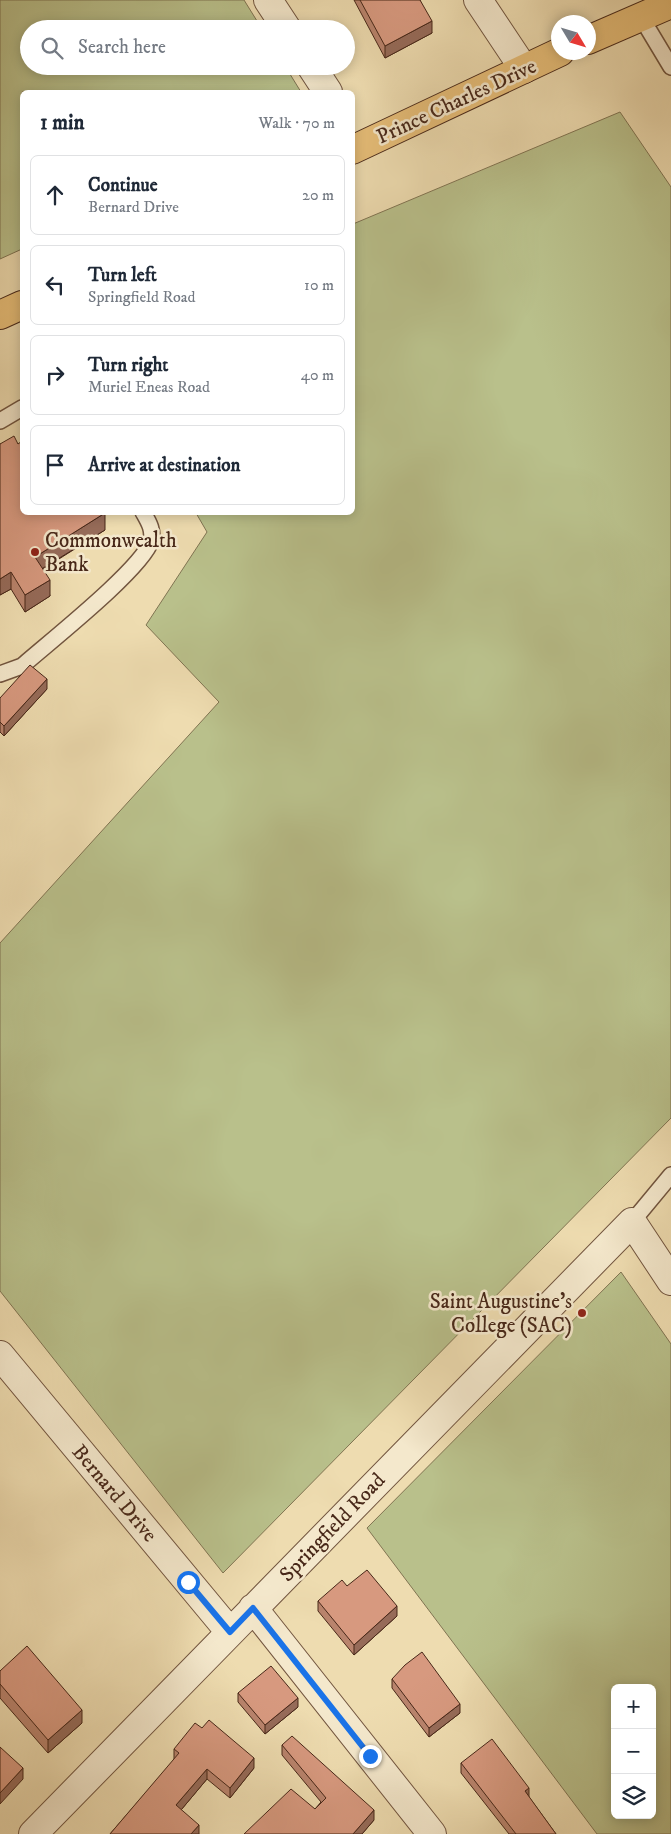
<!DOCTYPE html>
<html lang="en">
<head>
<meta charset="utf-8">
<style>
  :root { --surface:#fff; --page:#f2f2f3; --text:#1f2937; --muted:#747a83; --line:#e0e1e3 }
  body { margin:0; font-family:"IM FELL DW Pica",serif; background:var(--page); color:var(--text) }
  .controls { position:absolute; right:15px; bottom:15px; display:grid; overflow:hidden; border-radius:8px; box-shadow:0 2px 12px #0003 }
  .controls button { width:45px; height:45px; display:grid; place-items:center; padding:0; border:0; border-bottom:1px solid var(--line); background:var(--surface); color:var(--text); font:25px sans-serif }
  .compass { position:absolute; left:551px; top:15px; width:45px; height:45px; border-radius:50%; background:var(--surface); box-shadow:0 2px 12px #0003; rotate:128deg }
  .stop { position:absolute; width:15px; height:15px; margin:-11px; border:4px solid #1a73e8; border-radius:50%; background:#fff }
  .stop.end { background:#1a73e8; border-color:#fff; box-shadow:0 1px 5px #0008 }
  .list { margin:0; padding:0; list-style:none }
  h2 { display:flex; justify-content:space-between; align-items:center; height:65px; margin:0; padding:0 20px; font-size:21px }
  h2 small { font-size:16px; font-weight:400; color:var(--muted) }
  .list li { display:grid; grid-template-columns:32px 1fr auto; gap:15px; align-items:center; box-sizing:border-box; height:80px; margin:0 10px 10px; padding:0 10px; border:1px solid var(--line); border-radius:8px }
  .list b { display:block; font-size:19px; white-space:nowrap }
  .list p { margin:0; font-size:16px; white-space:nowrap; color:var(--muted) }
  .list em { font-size:16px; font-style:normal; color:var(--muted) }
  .icon { flex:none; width:28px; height:28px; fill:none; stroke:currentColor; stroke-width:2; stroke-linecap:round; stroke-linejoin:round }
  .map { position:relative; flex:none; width:671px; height:1834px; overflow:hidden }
  .search { position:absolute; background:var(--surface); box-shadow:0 2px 12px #0003; left:20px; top:20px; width:335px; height:55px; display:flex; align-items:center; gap:12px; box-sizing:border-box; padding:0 18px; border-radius:28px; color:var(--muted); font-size:19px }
  .panel { position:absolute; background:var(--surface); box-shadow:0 2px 12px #0003; left:20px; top:90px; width:335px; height:425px; border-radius:8px }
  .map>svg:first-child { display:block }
  .green { fill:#b9c08b; stroke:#807452; fill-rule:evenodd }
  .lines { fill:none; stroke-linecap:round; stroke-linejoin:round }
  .lane-casing { stroke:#72553f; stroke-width:18 }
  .street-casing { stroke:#72553f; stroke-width:30 }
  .highway-casing { stroke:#482819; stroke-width:30 }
  .lane { stroke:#f4e8cc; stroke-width:15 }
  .street { stroke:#f4e8cc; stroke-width:28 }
  .highway { stroke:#e7be78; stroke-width:28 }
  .wall { fill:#b9846d; stroke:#482819 }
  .shaded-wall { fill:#966b59; stroke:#482819 }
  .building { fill:#d7997f; stroke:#482819 }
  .route { stroke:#1a73e8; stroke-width:6 }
  .poi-dot { fill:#8f2418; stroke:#f4e8cc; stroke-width:2 }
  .labels { text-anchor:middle; stroke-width:5; stroke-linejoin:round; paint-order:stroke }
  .street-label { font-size:21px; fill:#482819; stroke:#f4e8cc }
  .poi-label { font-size:21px; fill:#482819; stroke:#f4e8cc; text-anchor:start }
</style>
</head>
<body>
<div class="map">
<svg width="671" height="1834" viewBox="0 0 671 1834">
  <rect width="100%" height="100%" fill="#eedcb0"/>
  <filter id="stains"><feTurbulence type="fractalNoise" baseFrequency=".004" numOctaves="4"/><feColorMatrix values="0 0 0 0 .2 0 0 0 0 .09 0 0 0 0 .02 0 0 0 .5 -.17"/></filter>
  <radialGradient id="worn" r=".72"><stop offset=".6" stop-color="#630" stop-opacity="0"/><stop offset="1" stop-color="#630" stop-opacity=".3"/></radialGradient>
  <path class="green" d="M 0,0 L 244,0 L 262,29 L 29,29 L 29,66 L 285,66 L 301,92 L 22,92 L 22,249 L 0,259 Z
    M 620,112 L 671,187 L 671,1118 L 223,1573 L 0,1291 L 0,943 L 219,702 L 146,625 L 207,532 L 196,513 L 352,512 L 353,224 Z
    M 621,1272 L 671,1344 L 671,1834 L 597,1834 L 367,1528 ZM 615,1688 L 652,1688 L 652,1815 L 615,1815 Z"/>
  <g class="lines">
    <g class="lane-casing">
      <path id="lane" d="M 641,17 L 671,67
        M 0,421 L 22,408
        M 0,674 L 22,666 C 48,643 142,569 151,541 C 154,530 148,521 143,512
        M 632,1222 L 671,1175"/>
    </g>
    <g class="street-casing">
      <path id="street" d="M 268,0 L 287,29
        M 478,0 L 524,69
        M 311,66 L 328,92
        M 0,1355 L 230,1632
        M 253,1608 L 432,1834
        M 33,1834 L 632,1222 L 671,1281"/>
    </g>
    <g class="highway-casing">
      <path id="highway" d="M 588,40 L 671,4
        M 352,150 L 560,52
        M 0,315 L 22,305"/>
    </g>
    <use href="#lane" class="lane"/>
    <use href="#street" class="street"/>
    <use href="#highway" class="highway"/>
  </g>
  <path class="wall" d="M 354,0 L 420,0 L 432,33 L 385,58 Z
    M 0,444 L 18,444 L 105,530 L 43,569 L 50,596 L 25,612 L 11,589 L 0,595 Z
    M 47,689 L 4,736 L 0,732 L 0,698 Z
    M 347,1586 L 397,1616 L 354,1655 L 318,1611 L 318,1601 Z
    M 0,1671 L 82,1723 L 48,1753 L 0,1698 Z
    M 392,1679 L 460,1713 L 429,1737 L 392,1688 Z
    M 238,1693 L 298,1707 L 265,1734 L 238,1702 Z
    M 282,1745 L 374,1820 L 362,1834 L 244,1834 L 315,1809 L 321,1802 L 282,1755 Z
    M 174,1749 L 254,1768 L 230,1798 L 207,1779 L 181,1810 L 199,1834 L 110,1834 L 174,1760 Z
    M 461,1763 L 529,1797 L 556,1834 L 509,1834 L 461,1773 Z"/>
  <path class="shaded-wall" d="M 432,21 L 432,33 L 385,58 L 385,46 Z
    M 105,513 L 105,530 L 35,573 L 35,557 Z
    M 11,572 L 11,589 L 0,595 L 0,579 Z
    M 50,580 L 50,596 L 25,612 L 25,595 Z
    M 47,679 L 47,689 L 4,736 L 4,726 Z
    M 397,1606 L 397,1616 L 354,1655 L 354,1645 Z
    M 298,1698 L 298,1707 L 265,1734 L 265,1725 Z
    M 460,1704 L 460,1713 L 429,1737 L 429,1728 Z
    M 82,1710 L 82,1723 L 48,1753 L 48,1740 Z
    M 254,1758 L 254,1768 L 230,1798 L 230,1788 Z
    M 23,1768 L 23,1779 L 0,1804 L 0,1793 Z
    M 207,1769 L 207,1779 L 176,1816 L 176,1805 Z
    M 529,1788 L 529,1797 L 525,1791 Z
    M 374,1810 L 374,1820 L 362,1834 L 353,1834 Z
    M 199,1825 L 199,1834 L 191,1834 Z"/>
  <path class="building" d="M 360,0 L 420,0 L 432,21 L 385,46 Z
    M 14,436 L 18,444 L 22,441 L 22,512 L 104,512 L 105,513 L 35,557 L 50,580 L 25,595 L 11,572 L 0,579 L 0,444 Z
    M 30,665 L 47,679 L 4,726 L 0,722 L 0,698 Z
    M 367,1570 L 397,1606 L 354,1645 L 318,1601 L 342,1580 L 347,1586 Z
    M 27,1646 L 82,1710 L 48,1740 L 0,1684 L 0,1671 Z
    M 422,1652 L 460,1704 L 429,1728 L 392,1679 L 405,1665 Z
    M 271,1666 L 298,1698 L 265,1725 L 238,1693 Z
    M 209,1720 L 254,1758 L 230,1788 L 207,1769 L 176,1805 L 199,1825 L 191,1834 L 110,1834 L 179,1753 L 174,1749 L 195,1723 L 202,1728 Z
    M 292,1736 L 374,1810 L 353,1834 L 244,1834 L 291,1789 L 315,1809 L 326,1798 L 282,1745 Z
    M 492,1739 L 529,1788 L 525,1791 L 556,1834 L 516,1834 L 461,1763 Z
    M 0,1747 L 23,1768 L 0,1793 Z"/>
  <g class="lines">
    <path class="route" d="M 188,1582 L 230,1632 L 253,1608 L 370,1756"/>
  </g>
  <g class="poi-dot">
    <circle cx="35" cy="552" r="5"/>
    <circle cx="582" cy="1313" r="5"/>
  </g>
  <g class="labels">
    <g class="street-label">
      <text transform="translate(456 101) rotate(-25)" y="7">Prince Charles Drive</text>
      <text transform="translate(115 1493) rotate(50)" y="7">Bernard Drive</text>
      <text transform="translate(332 1527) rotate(-46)" y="7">Springfield Road</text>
    </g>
    <g class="poi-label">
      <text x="45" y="547">Commonwealth<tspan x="45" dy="24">Bank</tspan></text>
      <text x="572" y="1308" text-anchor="end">Saint Augustine's<tspan x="572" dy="24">College (SAC)</tspan></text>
    </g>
  </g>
  <rect width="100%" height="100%" filter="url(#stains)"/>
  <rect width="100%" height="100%" fill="url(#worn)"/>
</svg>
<div class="controls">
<button>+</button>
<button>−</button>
<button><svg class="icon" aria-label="layers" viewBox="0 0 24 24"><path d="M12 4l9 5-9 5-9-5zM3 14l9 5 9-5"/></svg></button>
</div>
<svg class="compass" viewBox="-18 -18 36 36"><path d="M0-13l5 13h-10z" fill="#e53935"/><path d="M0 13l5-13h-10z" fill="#747a83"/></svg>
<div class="stop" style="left:188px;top:1582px"></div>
<div class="stop end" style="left:370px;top:1756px"></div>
<div class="search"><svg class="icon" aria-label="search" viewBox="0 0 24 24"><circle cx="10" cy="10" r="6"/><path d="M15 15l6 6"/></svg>Search here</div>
<section class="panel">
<h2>1 min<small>Walk · 70 m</small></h2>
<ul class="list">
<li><svg class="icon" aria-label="ahead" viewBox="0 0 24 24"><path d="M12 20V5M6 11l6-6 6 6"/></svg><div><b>Continue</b><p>Bernard Drive</p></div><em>20 m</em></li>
<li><svg class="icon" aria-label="left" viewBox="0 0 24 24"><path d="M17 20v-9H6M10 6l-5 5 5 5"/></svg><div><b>Turn left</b><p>Springfield Road</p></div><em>10 m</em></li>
<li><svg class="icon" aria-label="right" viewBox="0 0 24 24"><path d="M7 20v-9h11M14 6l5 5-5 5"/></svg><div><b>Turn right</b><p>Muriel Eneas Road</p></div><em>40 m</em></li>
<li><svg class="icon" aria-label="arrive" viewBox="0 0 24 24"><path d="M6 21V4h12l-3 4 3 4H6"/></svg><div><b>Arrive at destination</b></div></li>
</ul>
</section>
</div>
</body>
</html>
